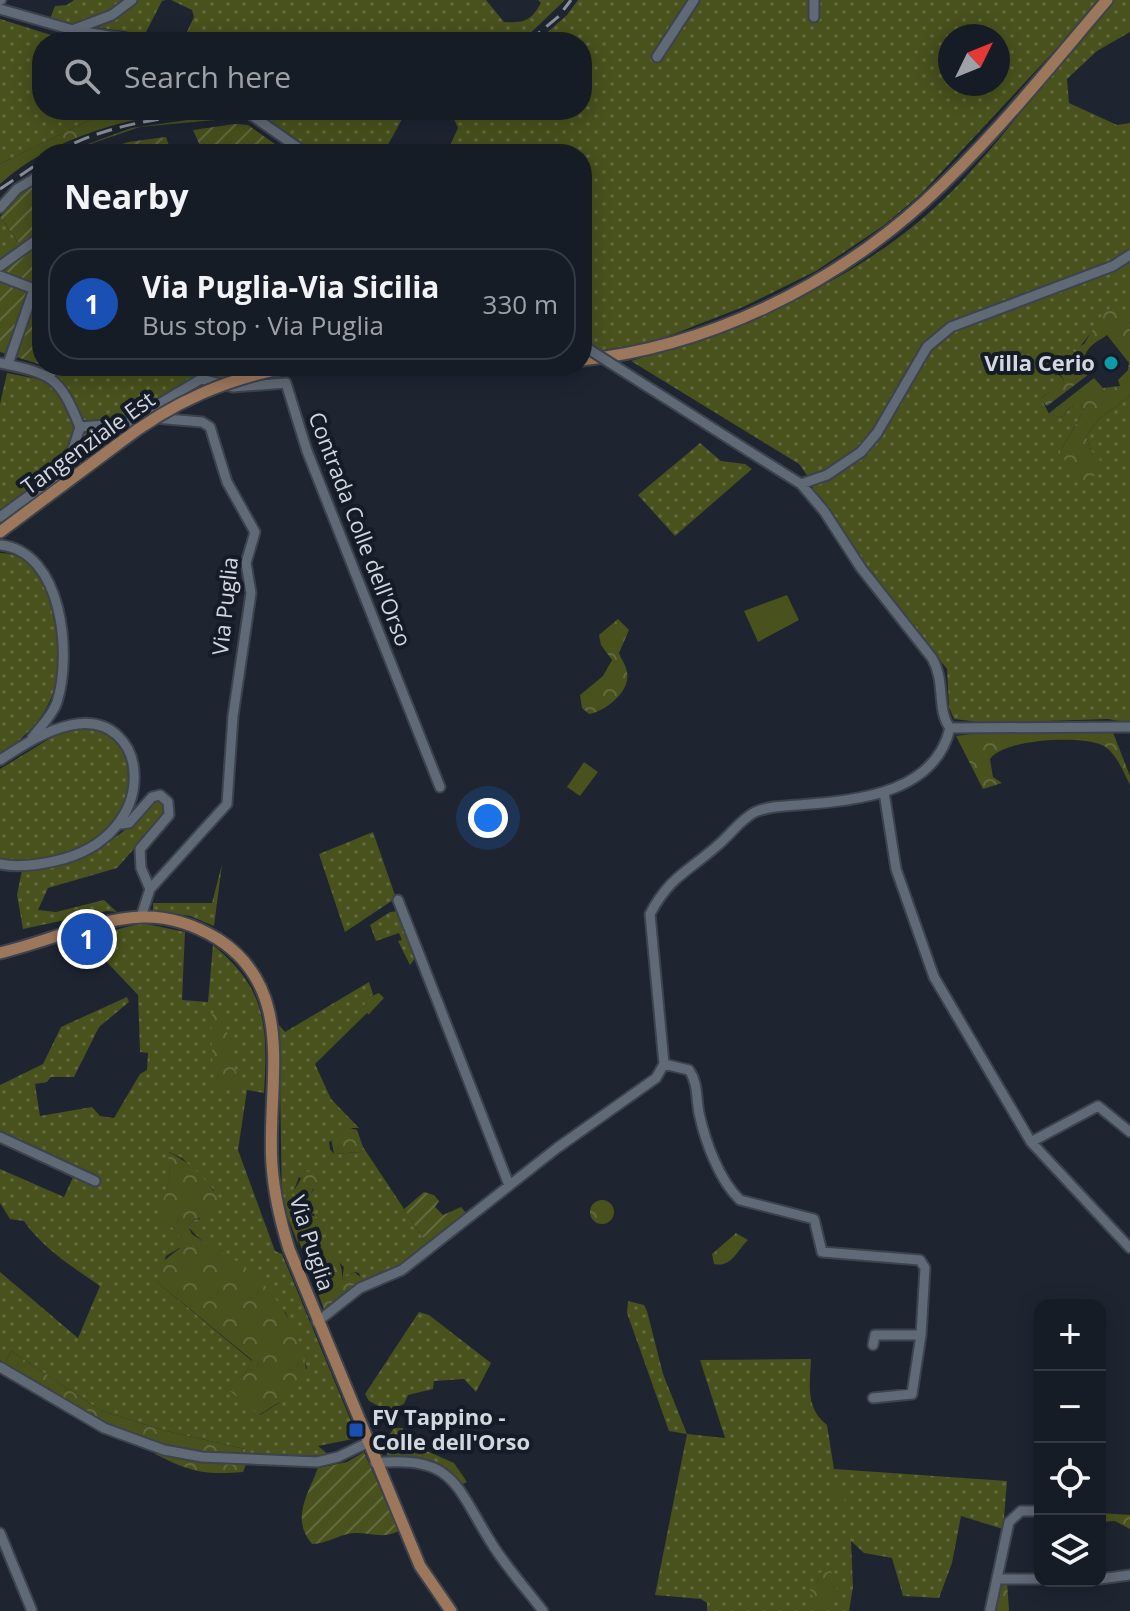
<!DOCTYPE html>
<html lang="en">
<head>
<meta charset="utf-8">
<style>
  :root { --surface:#161c25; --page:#232932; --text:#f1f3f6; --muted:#9ea1a7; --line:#353a42; --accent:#0b8043 }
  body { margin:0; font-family:"Open Sans",sans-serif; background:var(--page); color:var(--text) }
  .controls { position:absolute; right:24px; bottom:24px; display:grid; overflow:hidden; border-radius:16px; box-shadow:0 4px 20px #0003 }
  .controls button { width:72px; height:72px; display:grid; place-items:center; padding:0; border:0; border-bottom:2px solid var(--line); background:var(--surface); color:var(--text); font:40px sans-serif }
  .compass { position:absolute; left:938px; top:24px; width:72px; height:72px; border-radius:50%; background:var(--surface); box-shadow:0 4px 20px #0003; rotate:47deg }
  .you { position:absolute; left:488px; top:818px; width:28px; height:28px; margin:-20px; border:6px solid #fff; border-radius:50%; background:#1a73e8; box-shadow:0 0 0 12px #1a73e833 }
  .badge { display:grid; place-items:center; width:52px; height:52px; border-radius:50%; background:var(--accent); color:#fff; font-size:26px; font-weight:700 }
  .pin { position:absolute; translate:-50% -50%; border:4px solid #fff; box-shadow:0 2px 8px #0006 }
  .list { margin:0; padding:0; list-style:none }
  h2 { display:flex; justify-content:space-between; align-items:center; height:104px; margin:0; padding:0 32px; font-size:34px }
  h2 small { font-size:26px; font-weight:400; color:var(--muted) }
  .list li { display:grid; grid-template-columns:52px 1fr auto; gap:24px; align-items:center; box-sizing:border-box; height:112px; margin:0 16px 16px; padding:0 16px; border:2px solid var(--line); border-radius:32px }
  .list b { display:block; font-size:30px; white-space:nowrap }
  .list p { margin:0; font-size:26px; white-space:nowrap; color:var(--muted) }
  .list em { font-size:26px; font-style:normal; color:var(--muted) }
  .icon { flex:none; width:44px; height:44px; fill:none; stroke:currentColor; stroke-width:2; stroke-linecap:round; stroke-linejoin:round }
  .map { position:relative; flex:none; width:1130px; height:1611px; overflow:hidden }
  .search { position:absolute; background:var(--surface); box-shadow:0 4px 20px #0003; left:32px; top:32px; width:560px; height:88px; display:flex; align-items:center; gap:20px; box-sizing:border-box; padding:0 28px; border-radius:32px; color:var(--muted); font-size:30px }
  .panel { position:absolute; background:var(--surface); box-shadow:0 4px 20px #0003; left:32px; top:144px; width:560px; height:232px; border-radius:32px }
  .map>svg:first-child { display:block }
  .grass { fill:url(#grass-dots); fill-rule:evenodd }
  .forest { fill:url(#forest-crowns) }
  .garden { fill:url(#garden-furrows) }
  .pitch { fill:#49511d }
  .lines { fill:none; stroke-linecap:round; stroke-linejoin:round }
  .minor-casing { stroke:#3d434c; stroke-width:13 }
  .major-casing { stroke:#3d434c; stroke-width:15 }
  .minor { stroke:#606976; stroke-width:9 }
  .major { stroke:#9c775c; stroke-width:11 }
  .rail { stroke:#8a9099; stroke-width:3; stroke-dasharray:16 8; stroke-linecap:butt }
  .minor-bridge-casing { stroke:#3d434c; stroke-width:13; stroke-linecap:butt }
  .major-bridge-casing { stroke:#3d434c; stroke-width:15; stroke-linecap:butt }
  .minor-bridge { stroke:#606976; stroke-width:9 }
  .major-bridge { stroke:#9c775c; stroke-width:11 }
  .culture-dot { fill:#0f9aa8; stroke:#151c27; stroke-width:3 }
  .transit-dot { fill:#1a4fb4; stroke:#151c27; stroke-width:3 }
  .labels { text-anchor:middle; stroke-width:8; stroke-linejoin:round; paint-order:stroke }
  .poi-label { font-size:22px; font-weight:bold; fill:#d3d8e0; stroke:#151c27; text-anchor:end }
  .street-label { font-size:22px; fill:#d3d8e0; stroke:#151c27 }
</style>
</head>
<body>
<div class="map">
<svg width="1130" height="1611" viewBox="0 0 1130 1611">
  <defs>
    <pattern id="grass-dots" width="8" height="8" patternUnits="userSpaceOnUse" patternTransform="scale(2)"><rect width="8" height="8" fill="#49511d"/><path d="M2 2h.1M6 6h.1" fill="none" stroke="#62693e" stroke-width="1.8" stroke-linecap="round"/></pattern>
    <pattern id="forest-crowns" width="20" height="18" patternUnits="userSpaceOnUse" patternTransform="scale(2)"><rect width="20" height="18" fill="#49511d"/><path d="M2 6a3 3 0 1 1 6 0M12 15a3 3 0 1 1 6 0" fill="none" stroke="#62693e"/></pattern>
    <pattern id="garden-furrows" width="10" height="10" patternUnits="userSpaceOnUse" patternTransform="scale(2)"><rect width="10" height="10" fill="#49511d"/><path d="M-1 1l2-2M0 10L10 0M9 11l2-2" fill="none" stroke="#62693e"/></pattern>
  </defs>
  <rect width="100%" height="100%" fill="#1e2531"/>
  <path class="grass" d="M 74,0 L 166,0 L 162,1 L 145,34 L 49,21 L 55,6 L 67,5 Z
    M 171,0 L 486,0 L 504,22 C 524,23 531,21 541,3 L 538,0 L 565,0 L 521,42 L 182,42 L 194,17 L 192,10 Z
    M 578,0 L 1130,0 L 1130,32 L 1097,51 L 1067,79 L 1069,103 L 1117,125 L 1130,123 L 1130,323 L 1126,314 L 1107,314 C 1089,333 1075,357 1055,371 L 1064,380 L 1062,385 L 1041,398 L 1049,414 L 1061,418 L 1071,407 L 1081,403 L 1083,412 L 1060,452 L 1068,464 L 1091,450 L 1086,436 L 1099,419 L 1130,396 L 1130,723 L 1108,719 L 987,723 L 954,719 L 949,707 L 947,669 L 861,560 L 811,490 L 814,485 L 799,464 L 631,361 C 753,324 873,276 963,180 C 1004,136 1041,86 1079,40 L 1071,33 L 921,194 L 883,226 L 816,271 L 743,307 L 656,341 L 582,354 L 582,154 L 446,154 L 458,128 L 450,110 L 582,110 L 582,42 L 536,42 L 567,15 ZM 950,36 L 998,36 L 998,84 L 950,84 Z
    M 0,19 L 70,41 L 42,42 L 42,110 L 110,110 L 0,164 Z
    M 306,110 L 407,110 L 384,152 L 386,154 L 316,154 L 260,113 Z
    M 0,217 L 22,248 L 0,263 Z
    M 62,366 L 239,366 L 239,371 L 180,395 L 130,425 L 0,524 L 0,404 L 7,373 L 48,381 Z
    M 700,443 L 721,461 L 745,464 L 752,469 L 675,536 L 638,495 Z
    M 0,553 C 53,552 65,649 55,687 C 47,715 26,739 0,753 Z
    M 84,727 C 93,729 105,732 113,738 C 138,758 132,801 114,824 C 90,854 36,867 0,859 L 0,769 L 54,736 Z
    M 156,799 L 166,805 L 162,817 L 117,868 L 48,888 L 38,910 L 56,912 L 104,900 L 117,912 L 107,911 L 23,929 L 17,895 L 22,870 C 84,861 115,846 156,799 Z
    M 373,832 L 396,898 L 345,932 L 319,854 Z
    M 222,864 L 214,926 L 190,916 L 153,910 L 153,903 L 212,903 Z
    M 401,911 L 416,957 L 410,965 L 398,941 L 402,940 L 399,933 L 376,941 L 370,925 L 390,912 Z
    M 142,923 L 185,932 L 182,1000 L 208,1002 L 213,945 C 267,989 268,1027 264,1093 L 247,1090 L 238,1150 L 275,1251 L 282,1254 L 358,1438 L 318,1446 L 329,1455 C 302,1458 277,1452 250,1455 L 245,1449 L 162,1430 L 100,1410 L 11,1351 L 5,1364 L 0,1360 L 0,1272 L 78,1338 L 100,1286 C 73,1267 43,1249 24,1221 L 10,1219 L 0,1203 L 0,1169 L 64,1197 L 75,1173 L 1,1140 L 0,1143 L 0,1085 L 43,1064 L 61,1027 L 127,997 L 129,1002 L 99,1027 L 74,1077 L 51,1077 L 47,1082 L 35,1084 L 40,1116 L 92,1107 L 100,1116 L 114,1118 L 140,1074 L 147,1070 L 148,1053 L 140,1052 L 138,995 L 84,938 ZM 169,1152 L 182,1158 L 214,1190 L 200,1219 L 193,1220 L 188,1227 L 208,1247 L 232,1260 L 286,1313 L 307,1368 L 279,1403 L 260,1415 L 226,1387 L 245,1374 L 252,1361 L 157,1282 L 166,1256 L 181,1247 C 182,1231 171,1225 158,1220 L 170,1178 Z
    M 369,982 L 373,994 L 363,1007 L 367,1013 L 315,1064 L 331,1099 L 359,1128 L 352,1128 L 329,1142 L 330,1149 L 334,1154 L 360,1152 L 363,1147 L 428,1245 L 400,1266 L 363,1284 L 359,1273 L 354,1272 L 342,1280 L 344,1267 L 320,1246 L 314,1214 L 300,1209 L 314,1189 L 299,1177 L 293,1193 L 298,1244 L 282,1202 L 279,1025 L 285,1032 Z
    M 628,1301 L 644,1305 L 647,1311 L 663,1374 L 687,1434 L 725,1438 L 700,1360 L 811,1359 C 810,1385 805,1408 827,1425 L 834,1469 L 1007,1481 L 1003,1529 L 961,1516 L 952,1563 L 939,1598 L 903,1596 L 892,1558 L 864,1553 L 851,1541 L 853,1587 L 849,1611 L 707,1611 L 707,1603 L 701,1599 L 655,1595 L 687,1434 L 669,1431 L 627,1313 Z
    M 419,1312 L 429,1315 L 491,1363 L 476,1392 L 464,1379 L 434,1381 L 433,1389 L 408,1395 L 404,1404 L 388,1411 L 369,1401 L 365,1394 Z
    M 422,1449 L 454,1463 L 467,1482 L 463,1484 L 447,1468 L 423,1460 Z"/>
  <path class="forest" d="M 110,110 L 198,110 C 128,117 52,137 0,184 L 0,164 Z
    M 223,115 L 226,119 L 140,127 L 61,154 L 131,128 Z
    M 1112,307 L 1127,314 L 1130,323 L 1130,396 L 1099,419 L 1086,436 L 1091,450 L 1102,463 L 1095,475 L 1079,486 L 1060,452 L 1083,412 L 1081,404 L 1071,407 L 1061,418 L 1048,414 L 1094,378 L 1103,388 L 1120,386 L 1118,380 L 1128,370 L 1129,363 L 1107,335 C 1096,343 1089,344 1084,358 L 1093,366 L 1093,371 L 1047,406 L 1040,399 L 1062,384 L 1064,380 L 1053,364 L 1067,362 L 1073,350 L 1084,344 L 1101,316 Z
    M 618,619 L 629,630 L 619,653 C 621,659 626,665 627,672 C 631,691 606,711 589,714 L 582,708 L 580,695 L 603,676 L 612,660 L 601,645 L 599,635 Z
    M 1112,730 L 1130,776 L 1130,785 C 1123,771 1116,752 1102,745 C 1079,735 1004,739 990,759 L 993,777 L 1002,783 L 983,789 L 956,736 L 993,731 Z
    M 379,993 L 384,998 L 369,1014 L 365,1012 L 363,1007 L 369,997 Z
    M 216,1010 L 226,1014 L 222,1023 L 230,1038 C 228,1064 237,1063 238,1085 L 224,1092 L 216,1088 C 211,1065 212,1040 211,1016 Z
    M 345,1127 L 357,1130 L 363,1147 L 360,1152 L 334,1154 L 331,1138 Z
    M 168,1152 C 188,1161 210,1180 219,1201 L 213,1215 L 193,1220 L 188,1227 L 192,1234 C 209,1247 228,1254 245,1267 C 273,1287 309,1342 306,1378 L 288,1397 L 259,1415 L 225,1387 L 245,1374 L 252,1360 L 157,1282 L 161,1263 L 180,1248 C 182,1231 171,1225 157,1220 L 170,1178 Z
    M 314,1171 L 319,1178 L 301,1212 L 319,1218 L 320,1246 C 335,1259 343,1258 342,1280 L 354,1272 L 363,1279 L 363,1284 L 325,1312 L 289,1214 L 289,1199 L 305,1172 Z
    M590 1212a12 12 0 1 1 24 0a12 12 0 1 1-24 0Z
    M 736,1233 L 748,1240 C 737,1250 732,1268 714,1264 L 712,1254 Z
    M 11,1351 L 100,1410 L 162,1430 L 245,1449 L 250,1455 L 243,1472 C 203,1475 191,1472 155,1454 L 155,1443 L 94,1418 L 5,1364 Z
    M 394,1428 L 403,1428 L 403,1443 L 422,1449 L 423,1460 L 387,1457 L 387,1438 Z
    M 840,1481 L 845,1500 L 842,1507 L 837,1505 L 833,1485 Z
    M 1100,1513 L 1130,1515 L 1130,1529 L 1115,1521 L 1100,1522 Z
    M 830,1569 L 838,1587 L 824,1610 L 818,1611 L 809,1587 L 819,1573 Z
    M 1007,1581 L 1009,1611 L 995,1611 L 1000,1587 Z"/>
  <path class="garden" d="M 235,124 L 248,125 L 289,154 L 239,154 L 234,147 L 200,146 L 193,130 Z
    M 166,137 L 172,154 L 94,154 L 128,142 Z
    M 42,179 L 42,289 L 6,275 L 3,270 L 26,253 L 0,217 L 22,192 Z
    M 0,280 L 42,296 L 42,365 L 0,352 Z
    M 424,1192 L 434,1195 L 439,1201 L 435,1207 L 443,1215 L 461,1207 L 466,1213 L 428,1245 L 404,1209 Z
    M 364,1452 L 399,1531 C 383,1539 372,1533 355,1533 C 341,1533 328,1544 312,1544 C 291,1519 307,1496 318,1468 L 347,1462 Z"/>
  <path class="pitch" d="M 787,595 L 799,620 L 758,642 L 744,611 Z
    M 584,762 L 598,772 L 580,796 L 567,787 Z"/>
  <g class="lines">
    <g class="minor-casing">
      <path id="minor" d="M 0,0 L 1,0
        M 814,0 L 814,17
        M 0,9 L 73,30 L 143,42
        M 75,29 L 112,15 L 132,0
        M 657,57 L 694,0
        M 244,110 L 307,154
        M 0,208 L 17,189 L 42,174
        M 0,266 L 42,236
        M 0,276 L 42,292
        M 0,363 C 53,374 59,376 80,427
        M 8,364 L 34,289
        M 49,375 L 58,366
        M 801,484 L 827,475 L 861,452 L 877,433 L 927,347 L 951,327 L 1113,266 L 1130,255
        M 0,517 L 67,468 L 80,427 L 127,423 L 201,379 L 233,387 L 286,383 L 307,451 L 440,787
        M 0,545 C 63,551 72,655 57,702 C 53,715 40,727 32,738
        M 950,728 L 1130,727
        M 0,760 C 23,745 44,731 71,725 C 151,708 165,837 55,861 C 37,865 18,868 0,864
        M 884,792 L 896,869 L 934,977 L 1031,1142 L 1130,1248
        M 121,824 L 129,823 L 152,797 L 160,795 L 168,802 L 169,815 L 140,849 L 141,868 L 150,889
        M 398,900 L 509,1185
        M 141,917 L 150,889 L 227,804 L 233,716 L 251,593 L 246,563 L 255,532 L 227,482 L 210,427 L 202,422 L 155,418
        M 664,1064 L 689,1070 C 698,1083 696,1097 699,1113 C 705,1141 719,1180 740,1200 L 814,1219 L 822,1252 L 920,1260 L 925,1268 L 921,1335 L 912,1394 L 873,1398
        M 0,1137 L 95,1181
        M 1031,1142 L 1098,1106 L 1130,1132
        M 317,1322 L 360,1288 L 402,1270 L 557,1148 L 656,1078 L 664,1064 L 650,914 C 670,876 689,871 718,845 C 730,835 741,819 755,812 C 771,805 793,806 810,804 C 864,800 936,790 950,728 C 936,709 946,682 932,658 L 861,568 L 824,511 L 801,484 L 750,452
        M 873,1345 L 875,1335 L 921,1335
        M 0,1367 L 104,1428 L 164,1450 L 202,1457 L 317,1462 L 338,1457 L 367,1443
        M 375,1463 C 457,1454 456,1489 494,1547 C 508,1569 527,1590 543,1611
        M 0,1533 L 32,1611
        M 998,1579 L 1040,1579
        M 1100,1579 L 1130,1575
        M 990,1611 L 1009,1522 L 1021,1511 L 1040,1511"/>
    </g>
    <g class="major-casing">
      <path id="major" d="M 582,360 C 707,347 830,287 924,202 C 991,141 1048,69 1107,0
        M 0,532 L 118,444
        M 0,953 C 46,942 95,919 142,917 C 169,916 195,925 218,939 C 299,991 266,1086 272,1165 C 274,1194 280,1220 289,1249 L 420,1566 L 451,1611"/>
    </g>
    <use href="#minor" class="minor"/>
    <use href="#major" class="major"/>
    <path class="rail" d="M 528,42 L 559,16 L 571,0
      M 53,154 C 108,122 174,116 236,110
      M 0,189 L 42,161"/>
    <g class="minor-bridge-casing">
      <path id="minor-bridge" d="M 582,345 L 750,452"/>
    </g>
    <g class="major-bridge-casing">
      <path id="major-bridge" d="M 118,444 C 172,402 227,378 294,366"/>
    </g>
    <use href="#minor-bridge" class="minor-bridge"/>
    <use href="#major-bridge" class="major-bridge"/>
  </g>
  <circle class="culture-dot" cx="1111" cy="363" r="8"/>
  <rect class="transit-dot" x="348" y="1422" width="16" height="16" rx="4"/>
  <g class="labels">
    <g class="poi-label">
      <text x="1095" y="371">Villa Cerio</text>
      <text x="372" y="1425" text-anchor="start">FV Tappino -<tspan x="372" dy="25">Colle dell'Orso</tspan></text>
    </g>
    <g class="street-label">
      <text transform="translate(88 443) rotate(-36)" y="8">Tangenziale Est</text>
      <text transform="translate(360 529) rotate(69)" y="8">Contrada Colle dell'Orso</text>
      <text transform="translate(225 606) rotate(-84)" y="8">Via Puglia</text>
      <text transform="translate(312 1243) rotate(72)" y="8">Via Puglia</text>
    </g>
  </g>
</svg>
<div class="controls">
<button>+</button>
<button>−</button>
<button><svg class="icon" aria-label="locate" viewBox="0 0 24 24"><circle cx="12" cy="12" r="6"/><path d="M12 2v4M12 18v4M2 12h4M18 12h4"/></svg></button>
<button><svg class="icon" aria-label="layers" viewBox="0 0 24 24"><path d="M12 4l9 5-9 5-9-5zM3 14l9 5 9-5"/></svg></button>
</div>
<svg class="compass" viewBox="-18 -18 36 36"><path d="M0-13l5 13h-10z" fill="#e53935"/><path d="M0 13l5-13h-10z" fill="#9ea1a7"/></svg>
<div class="you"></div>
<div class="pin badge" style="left:87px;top:939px;background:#1a4fb4">1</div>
<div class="search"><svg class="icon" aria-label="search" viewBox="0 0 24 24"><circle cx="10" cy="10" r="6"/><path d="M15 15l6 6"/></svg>Search here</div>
<section class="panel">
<h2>Nearby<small></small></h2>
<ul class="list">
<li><span class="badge" style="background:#1a4fb4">1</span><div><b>Via Puglia-Via Sicilia</b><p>Bus stop · Via Puglia</p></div><em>330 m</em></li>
</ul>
</section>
</div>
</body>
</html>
